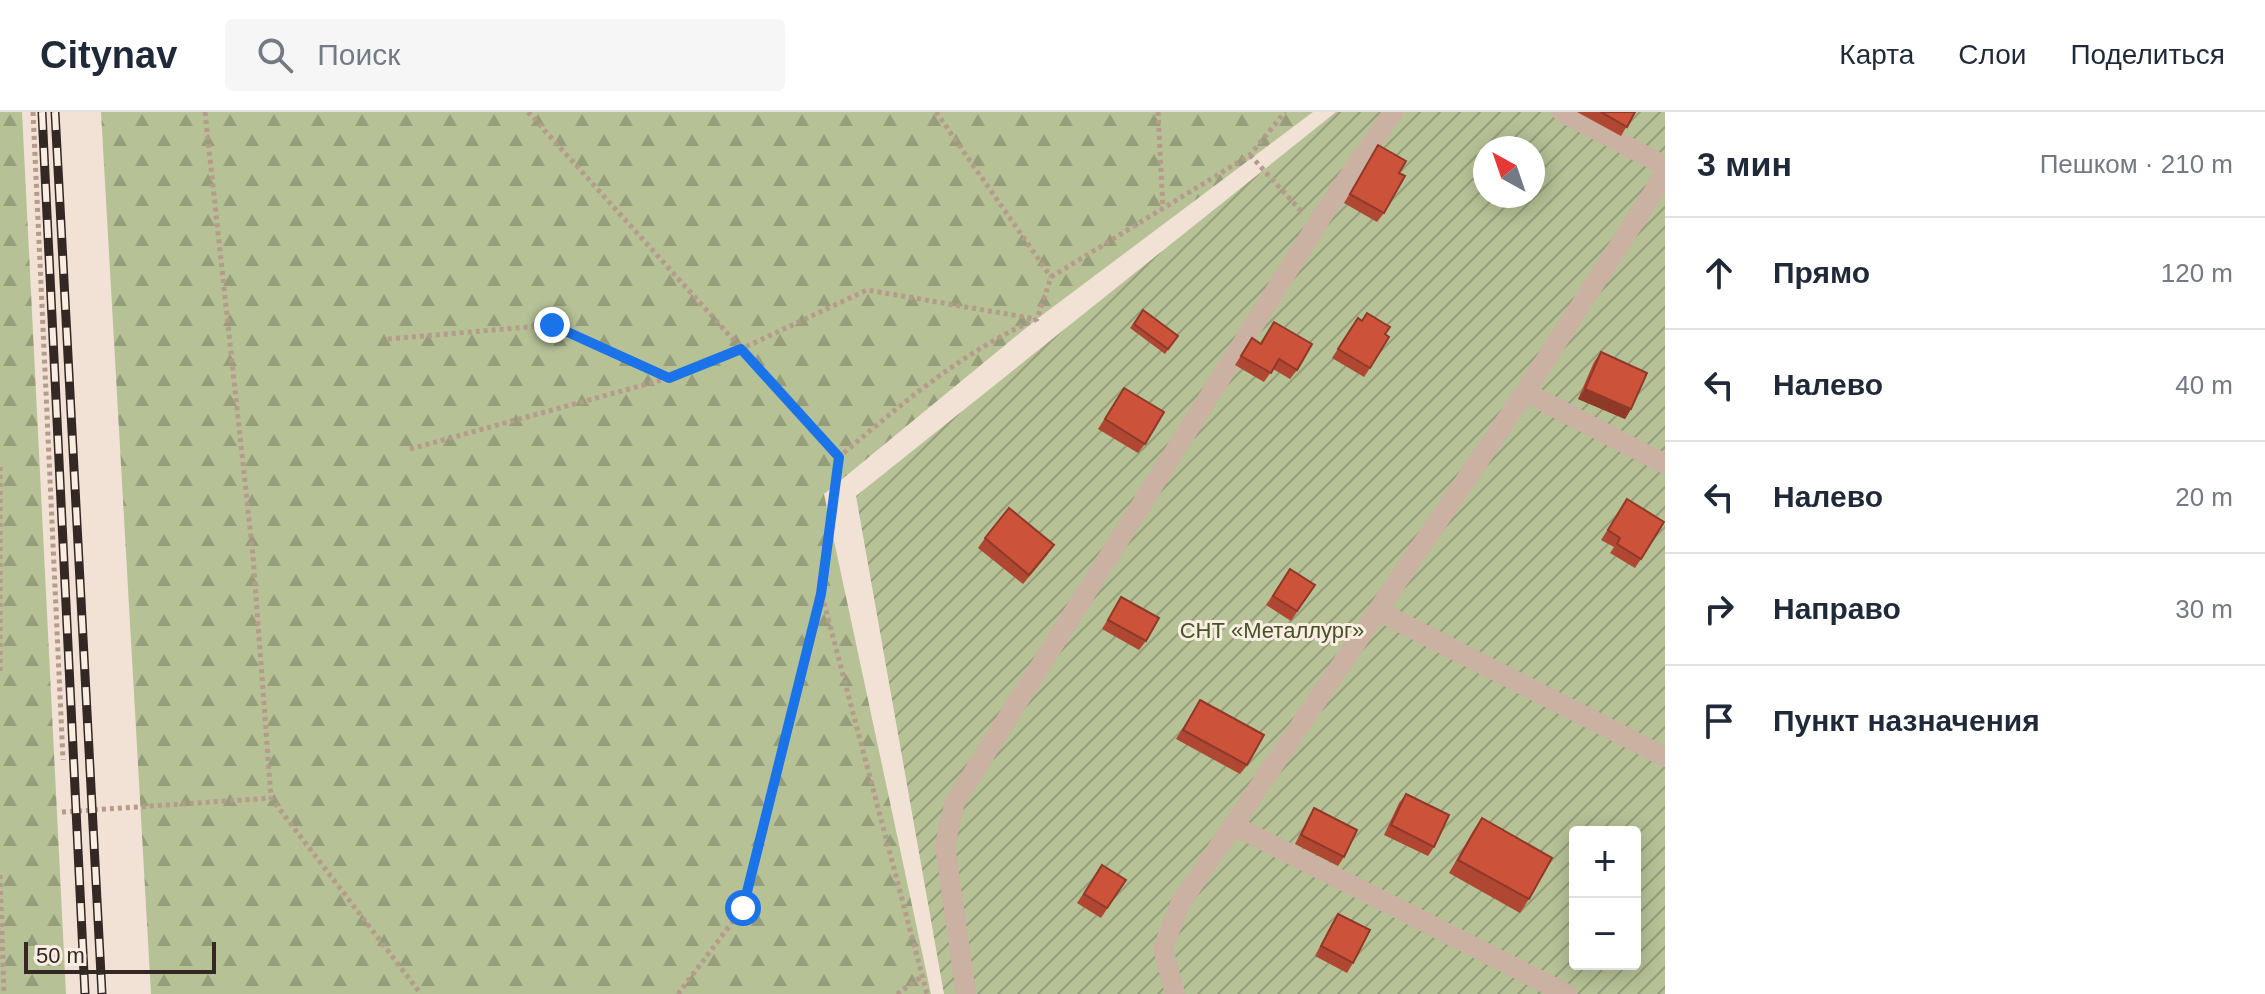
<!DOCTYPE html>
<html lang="ru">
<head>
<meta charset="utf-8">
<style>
  :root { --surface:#fff; --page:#f6f6f7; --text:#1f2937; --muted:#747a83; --line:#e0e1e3 }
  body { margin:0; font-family:Arial,sans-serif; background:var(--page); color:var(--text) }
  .controls { position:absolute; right:24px; bottom:24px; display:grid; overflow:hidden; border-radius:8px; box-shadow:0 4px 20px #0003 }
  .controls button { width:72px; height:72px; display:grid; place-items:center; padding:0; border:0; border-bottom:2px solid var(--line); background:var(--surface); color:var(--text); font:40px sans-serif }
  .compass { position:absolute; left:1473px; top:24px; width:72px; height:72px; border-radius:50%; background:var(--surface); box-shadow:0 4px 20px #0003; rotate:320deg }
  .scale { position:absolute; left:24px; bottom:20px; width:192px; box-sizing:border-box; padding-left:8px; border:4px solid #342825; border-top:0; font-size:22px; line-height:28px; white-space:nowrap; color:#342825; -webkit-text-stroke:6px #faede2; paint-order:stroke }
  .stop { position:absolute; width:24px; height:24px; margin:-18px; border:6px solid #1a73e8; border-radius:50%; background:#fff }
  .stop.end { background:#1a73e8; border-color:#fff; box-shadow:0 2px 8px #0008 }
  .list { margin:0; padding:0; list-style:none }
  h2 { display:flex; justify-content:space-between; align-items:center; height:104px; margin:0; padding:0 32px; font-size:34px }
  h2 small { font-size:26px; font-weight:400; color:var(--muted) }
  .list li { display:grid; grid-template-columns:52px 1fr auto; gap:24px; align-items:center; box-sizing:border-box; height:112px; padding:0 32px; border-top:2px solid var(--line) }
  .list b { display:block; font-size:30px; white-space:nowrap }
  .list em { font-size:26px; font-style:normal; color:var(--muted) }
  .icon { flex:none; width:44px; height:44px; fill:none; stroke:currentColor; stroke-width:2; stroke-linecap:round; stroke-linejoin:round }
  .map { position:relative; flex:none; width:1665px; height:882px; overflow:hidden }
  header { display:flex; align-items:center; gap:48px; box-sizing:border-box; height:112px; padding:0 40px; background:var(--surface); border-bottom:2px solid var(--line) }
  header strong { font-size:38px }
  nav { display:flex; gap:44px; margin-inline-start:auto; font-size:28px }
  .search { width:560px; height:72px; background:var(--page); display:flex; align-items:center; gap:20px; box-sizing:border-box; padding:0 28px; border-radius:8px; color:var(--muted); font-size:30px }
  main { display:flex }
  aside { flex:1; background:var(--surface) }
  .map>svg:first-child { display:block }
  .forest { fill:url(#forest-firs) }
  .garden { fill:url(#garden-furrows); fill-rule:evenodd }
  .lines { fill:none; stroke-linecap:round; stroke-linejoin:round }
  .path { stroke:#b69b8c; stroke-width:5; stroke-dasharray:4 4; stroke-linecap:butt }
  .street { stroke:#cab1a2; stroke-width:20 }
  .rail-casing { stroke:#342825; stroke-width:9 }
  .rail { stroke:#faede2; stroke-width:6; stroke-dasharray:18; stroke-linecap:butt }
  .wall { fill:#af4732 }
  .shaded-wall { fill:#8f3929 }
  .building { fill:#cc523a; stroke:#8f3929; stroke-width:2 }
  .route { stroke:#1a73e8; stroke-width:10 }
  .labels { text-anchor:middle; stroke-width:6; stroke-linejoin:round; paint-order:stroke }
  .park-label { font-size:22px; fill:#475327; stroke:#faede2 }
</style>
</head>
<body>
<header>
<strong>Citynav</strong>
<div class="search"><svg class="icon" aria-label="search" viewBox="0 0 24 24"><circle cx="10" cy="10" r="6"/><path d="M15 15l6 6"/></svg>Поиск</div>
<nav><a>Карта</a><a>Слои</a><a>Поделиться</a></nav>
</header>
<main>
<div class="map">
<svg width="1665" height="882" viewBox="0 0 1665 882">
  <defs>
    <pattern id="forest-firs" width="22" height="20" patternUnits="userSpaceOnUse" patternTransform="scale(2)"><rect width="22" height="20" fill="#b6c196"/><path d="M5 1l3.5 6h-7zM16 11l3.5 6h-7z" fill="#959d7a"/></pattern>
    <pattern id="garden-furrows" width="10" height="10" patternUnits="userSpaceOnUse" patternTransform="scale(2)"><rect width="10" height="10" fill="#b6c196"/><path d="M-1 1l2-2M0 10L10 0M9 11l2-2" fill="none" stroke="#959d7a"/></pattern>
  </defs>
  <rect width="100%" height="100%" fill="#f2e2d6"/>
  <path class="forest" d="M 0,0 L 22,0 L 66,882 L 0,882 Z
    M 101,0 L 1313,0 L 1037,207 L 824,382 L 931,882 L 151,882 Z"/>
  <path class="garden" d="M 1336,0 L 1665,0 L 1665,882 L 944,882 L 856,384 ZM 1485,36 L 1533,36 L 1533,84 L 1485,84 ZM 1575,720 L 1635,720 L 1635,852 L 1575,852 Z"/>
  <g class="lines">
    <path class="path" d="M 33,0 L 63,648
      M 205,0 L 253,444 L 271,686 L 421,882
      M 528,0 L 839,345
      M 936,0 L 1051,165
      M 1158,0 L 1163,96
      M 1250,43 L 1301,99
      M 388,227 L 552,213 L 668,265
      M 410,337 L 669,266 L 741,237 L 867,178 L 1036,207
      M 0,355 L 0,560
      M 822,483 L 927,882
      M 62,700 L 271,686
      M 0,763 L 4,882
      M 678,882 L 743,796 L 821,482 L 839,345 C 899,294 964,238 1037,207 L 1051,165 L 1250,43 L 1285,0
      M 897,882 L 924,863"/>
    <path class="street" d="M 1562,0 L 1665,54
      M 1525,280 L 1665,352
      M 1378,499 L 1665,645
      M 1233,713 L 1567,882
      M 966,882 L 945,733 L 955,690 L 1324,101 L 1393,0
      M 1175,882 L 1163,836 L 1180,792 L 1525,280 L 1665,62"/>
    <g class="rail-casing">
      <path id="rail" d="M 42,0 L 85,882
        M 55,0 L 102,882"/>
    </g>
    <use href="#rail" class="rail"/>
  </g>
  <path class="wall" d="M 1577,0 L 1635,0 L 1621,24 Z
    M 1378,33 L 1399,61 L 1384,101 L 1377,110 L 1344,91 Z
    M 1143,198 L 1178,224 L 1165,242 L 1130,216 Z
    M 1358,206 L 1385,222 L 1370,256 L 1364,265 L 1332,246 Z
    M 1274,210 L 1297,258 L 1290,267 L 1273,257 L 1264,270 L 1235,253 L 1252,226 L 1260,231 Z
    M 1601,240 L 1631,297 L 1625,307 L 1578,287 L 1594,250 Z
    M 1124,276 L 1145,332 L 1138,341 L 1098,317 Z
    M 1627,387 L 1641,447 L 1635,456 L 1610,441 L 1614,435 L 1601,428 Z
    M 985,426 L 1048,442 L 1023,472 L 978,436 Z
    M 1290,457 L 1315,473 L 1291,509 L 1266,493 Z
    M 1121,485 L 1146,529 L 1139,538 L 1102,517 Z
    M 1200,588 L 1247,653 L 1240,662 L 1176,627 Z
    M 1406,682 L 1434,735 L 1428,744 L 1384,723 L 1399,691 Z
    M 1314,696 L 1344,745 L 1338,754 L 1295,732 L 1308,706 Z
    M 1482,706 L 1529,787 L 1520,801 L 1449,761 L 1473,719 Z
    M 1102,753 L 1126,768 L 1101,806 L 1077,791 Z
    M 1338,802 L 1353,851 L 1347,861 L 1315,844 L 1332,811 Z"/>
  <path class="shaded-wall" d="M 1585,277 L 1631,297 L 1625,307 L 1578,287 Z"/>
  <path class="building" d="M 1601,0 L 1635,0 L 1627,15 Z
    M 1378,33 L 1406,49 L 1399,61 L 1405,64 L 1384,101 L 1350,82 Z
    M 1143,198 L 1178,224 L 1168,237 L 1134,212 Z
    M 1367,201 L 1390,215 L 1385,222 L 1389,225 L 1370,256 L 1338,237 L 1358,206 L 1362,209 Z
    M 1274,210 L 1312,232 L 1297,258 L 1279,247 L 1271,261 L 1241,244 L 1252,226 L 1261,232 Z
    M 1601,240 L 1647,261 L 1631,297 L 1585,277 Z
    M 1124,276 L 1164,300 L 1145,332 L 1105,307 Z
    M 1627,387 L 1664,410 L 1641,447 L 1617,432 L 1620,426 L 1608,418 Z
    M 1009,396 L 1054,433 L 1029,463 L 985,426 Z
    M 1290,457 L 1315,473 L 1297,499 L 1273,484 Z
    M 1121,485 L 1159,506 L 1146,529 L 1108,508 Z
    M 1200,588 L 1264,623 L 1247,653 L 1183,618 Z
    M 1406,682 L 1449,703 L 1434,735 L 1391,713 Z
    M 1314,696 L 1357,718 L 1344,745 L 1301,723 Z
    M 1482,706 L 1552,746 L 1529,787 L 1458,748 Z
    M 1102,753 L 1126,768 L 1107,796 L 1084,782 Z
    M 1338,802 L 1370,818 L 1353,851 L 1321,834 Z"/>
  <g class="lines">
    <path class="route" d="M 552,213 L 669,266 L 741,237 L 839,345 L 821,482 L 743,796"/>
  </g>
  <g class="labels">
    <g class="park-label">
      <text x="1272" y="526">СНТ «Металлург»</text>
    </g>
  </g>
</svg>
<div class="controls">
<button>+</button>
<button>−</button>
</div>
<svg class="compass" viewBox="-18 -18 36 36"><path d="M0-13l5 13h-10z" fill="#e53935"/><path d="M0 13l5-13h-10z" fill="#747a83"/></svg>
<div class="scale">50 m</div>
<div class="stop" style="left:743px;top:796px"></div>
<div class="stop end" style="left:552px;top:213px"></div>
</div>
<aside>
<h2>3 мин<small>Пешком · 210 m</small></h2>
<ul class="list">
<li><svg class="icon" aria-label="ahead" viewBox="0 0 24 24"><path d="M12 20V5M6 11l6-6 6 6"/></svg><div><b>Прямо</b></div><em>120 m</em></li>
<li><svg class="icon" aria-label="left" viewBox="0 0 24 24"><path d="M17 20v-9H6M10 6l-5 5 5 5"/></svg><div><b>Налево</b></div><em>40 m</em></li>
<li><svg class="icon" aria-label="left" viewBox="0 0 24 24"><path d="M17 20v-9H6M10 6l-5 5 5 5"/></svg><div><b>Налево</b></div><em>20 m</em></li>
<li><svg class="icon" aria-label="right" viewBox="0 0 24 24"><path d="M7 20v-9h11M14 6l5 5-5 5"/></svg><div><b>Направо</b></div><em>30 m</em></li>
<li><svg class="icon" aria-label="arrive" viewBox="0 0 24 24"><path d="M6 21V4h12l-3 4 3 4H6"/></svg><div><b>Пункт назначения</b></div></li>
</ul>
</aside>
</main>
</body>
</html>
